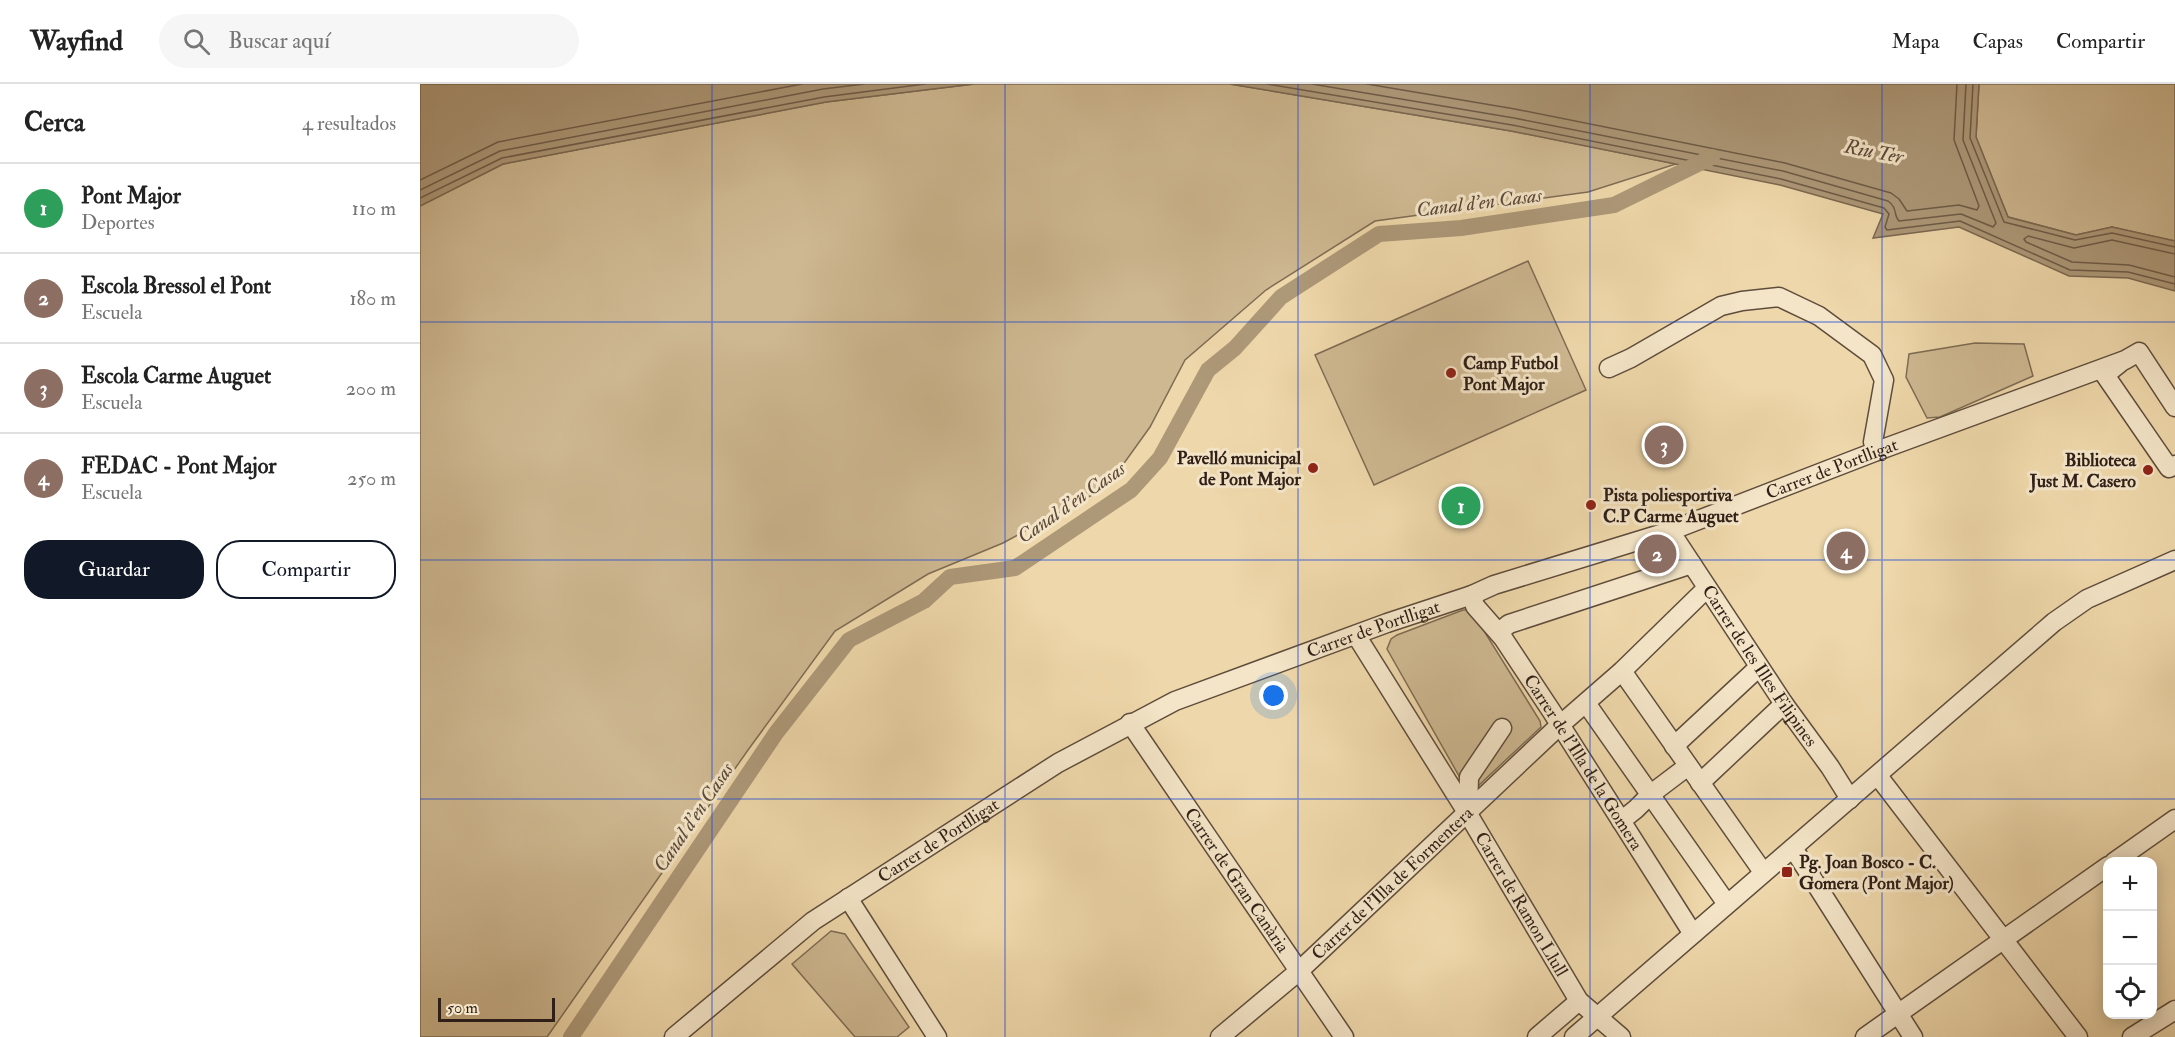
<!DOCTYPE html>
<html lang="es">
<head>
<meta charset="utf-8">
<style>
  :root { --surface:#fff; --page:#f6f6f6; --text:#222; --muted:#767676; --line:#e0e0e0; --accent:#111827 }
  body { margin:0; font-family:"IM FELL Double Pica",serif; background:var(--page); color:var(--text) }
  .controls { position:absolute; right:18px; bottom:18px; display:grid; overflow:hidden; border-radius:12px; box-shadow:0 3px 15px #0003 }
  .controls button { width:54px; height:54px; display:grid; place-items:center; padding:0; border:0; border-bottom:2px solid var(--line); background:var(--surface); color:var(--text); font:30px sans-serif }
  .scale { position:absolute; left:18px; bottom:15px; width:117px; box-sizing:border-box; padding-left:6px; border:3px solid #2f1f17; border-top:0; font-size:16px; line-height:21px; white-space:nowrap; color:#2f1f17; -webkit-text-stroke:4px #f4e5c8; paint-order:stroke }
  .you { position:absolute; left:854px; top:612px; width:21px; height:21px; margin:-15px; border:4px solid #fff; border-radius:50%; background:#1a73e8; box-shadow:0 0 0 9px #1a73e833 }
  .badge { display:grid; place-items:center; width:39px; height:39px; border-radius:50%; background:var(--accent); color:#fff; font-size:20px; font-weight:700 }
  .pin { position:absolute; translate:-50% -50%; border:3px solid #fff; box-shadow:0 2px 6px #0006 }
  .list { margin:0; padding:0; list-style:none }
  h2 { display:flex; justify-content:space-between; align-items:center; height:78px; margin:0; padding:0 24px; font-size:26px }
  h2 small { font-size:20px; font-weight:400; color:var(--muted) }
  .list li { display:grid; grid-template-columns:39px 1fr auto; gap:18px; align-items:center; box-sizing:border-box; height:90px; padding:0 24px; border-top:2px solid var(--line) }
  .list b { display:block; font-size:22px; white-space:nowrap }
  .list p { margin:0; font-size:20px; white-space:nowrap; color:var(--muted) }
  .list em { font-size:20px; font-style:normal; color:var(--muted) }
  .actions { display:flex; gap:12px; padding:18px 24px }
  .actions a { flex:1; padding:14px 0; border:2px solid var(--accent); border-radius:24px; text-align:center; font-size:21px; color:var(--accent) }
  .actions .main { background:var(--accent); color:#fff }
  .icon { flex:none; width:33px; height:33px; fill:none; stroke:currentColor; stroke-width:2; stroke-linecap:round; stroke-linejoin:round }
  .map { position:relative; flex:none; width:1755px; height:953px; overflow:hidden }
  header { display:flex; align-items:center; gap:36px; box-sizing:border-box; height:84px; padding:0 30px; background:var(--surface); border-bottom:2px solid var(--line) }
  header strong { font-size:28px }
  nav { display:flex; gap:33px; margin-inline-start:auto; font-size:21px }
  .search { width:420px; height:54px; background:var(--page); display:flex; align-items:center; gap:15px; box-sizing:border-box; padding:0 21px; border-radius:33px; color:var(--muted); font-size:22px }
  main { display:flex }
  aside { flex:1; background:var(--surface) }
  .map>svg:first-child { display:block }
  .green { fill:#ceb891; stroke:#7e6c54; stroke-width:1.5 }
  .water { fill:#ad9878; stroke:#7b6851; stroke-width:1.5 }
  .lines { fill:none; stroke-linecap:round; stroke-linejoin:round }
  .shore { stroke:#6e5c48; stroke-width:1.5 }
  .canal { stroke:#ad9878; stroke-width:16 }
  .minor-casing { stroke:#5f4d3c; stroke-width:21 }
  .minor { stroke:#f4e5c8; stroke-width:18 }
  .grid { fill:none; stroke:#1d4ed8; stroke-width:1.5; stroke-opacity:0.55 }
  .poi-dot { fill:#8f2418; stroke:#f4e5c8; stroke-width:2 }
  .labels { text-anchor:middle; stroke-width:6; stroke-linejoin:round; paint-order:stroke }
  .poi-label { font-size:18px; font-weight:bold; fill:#2f1f17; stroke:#f4e5c8; text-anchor:start }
  .street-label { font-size:18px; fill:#2f1f17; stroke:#f4e5c8 }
  .water-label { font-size:20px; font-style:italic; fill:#5b4939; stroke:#f4e5c8 }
</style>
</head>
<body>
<header>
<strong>Wayfind</strong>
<div class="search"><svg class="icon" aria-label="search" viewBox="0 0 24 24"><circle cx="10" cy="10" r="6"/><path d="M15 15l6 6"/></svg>Buscar aquí</div>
<nav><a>Mapa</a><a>Capas</a><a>Compartir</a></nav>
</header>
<main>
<aside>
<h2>Cerca<small>4 resultados</small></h2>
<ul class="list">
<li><span class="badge" style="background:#2e9e5b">1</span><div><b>Pont Major</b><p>Deportes</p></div><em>110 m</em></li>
<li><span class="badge" style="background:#8d6e63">2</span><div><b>Escola Bressol el Pont</b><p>Escuela</p></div><em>180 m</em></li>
<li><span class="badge" style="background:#8d6e63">3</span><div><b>Escola Carme Auguet</b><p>Escuela</p></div><em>200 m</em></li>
<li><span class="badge" style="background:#8d6e63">4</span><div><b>FEDAC - Pont Major</b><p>Escuela</p></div><em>250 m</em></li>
</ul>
<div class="actions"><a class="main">Guardar</a><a>Compartir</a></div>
</aside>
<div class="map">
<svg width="1755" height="953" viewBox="0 0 1755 953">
  <rect width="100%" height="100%" fill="#eed7aa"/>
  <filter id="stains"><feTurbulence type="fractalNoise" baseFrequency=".00333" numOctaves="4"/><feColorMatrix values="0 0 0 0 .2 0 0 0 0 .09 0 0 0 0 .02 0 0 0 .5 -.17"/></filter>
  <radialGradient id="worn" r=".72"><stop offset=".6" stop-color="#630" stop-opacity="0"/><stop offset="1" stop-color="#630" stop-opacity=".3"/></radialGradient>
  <path class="green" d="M 554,0 L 810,0 L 1091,47 L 1256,80 L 1168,108 L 955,137 L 846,206 L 765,276 L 730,343 L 687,403 L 583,459 L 508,490 L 415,547 L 328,666 L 127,953 L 0,953 L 0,122 L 83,80 L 406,18 Z
    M 1559,0 L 1755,0 L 1755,157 L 1692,143 L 1656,151 L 1588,133 L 1556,53 Z
    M 1108,177 L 1166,306 L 954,401 L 895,271 Z
    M 1555,259 L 1604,260 L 1613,292 L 1520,333 L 1507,334 L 1486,293 L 1489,270 Z
    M 1043,526 L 1051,526 L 1120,637 L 1121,643 L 1058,702 L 1050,704 L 1043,699 L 967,565 L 971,555 L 977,551 Z
    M 411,847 L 425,850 L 489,943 L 477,953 L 435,953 L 372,880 Z"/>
  <path class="water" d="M 0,0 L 554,0 L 406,18 L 83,80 L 0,122 Z
    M 810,0 L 1559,0 L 1556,53 L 1588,133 L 1656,151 L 1692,143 L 1755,157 L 1755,207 L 1708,194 L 1649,192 L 1539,143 L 1453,154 L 1463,130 L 1360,101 L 1091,47 Z"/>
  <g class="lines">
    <path class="shore" d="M 847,0 L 1092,41 L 1361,95 L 1464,124 L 1469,130 L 1465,143 L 1467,146 L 1540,137 L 1650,186 L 1708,188 L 1755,200
      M 892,0 L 1094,34 L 1363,87 L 1468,117 C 1478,124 1473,131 1479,137 L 1541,130 L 1573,143 L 1576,139 L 1543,56 L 1546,0
      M 947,0 L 1095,25 L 1365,79 L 1471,109 L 1479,115 L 1487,127 L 1539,121 L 1557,126 L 1559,122 L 1534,56 L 1537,0
      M 1553,0 L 1550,54 L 1584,138 L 1655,156 L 1692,149 L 1755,163
      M 0,96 L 78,58 L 382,0
      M 0,106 L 80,67 L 403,5 L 444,0
      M 0,114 L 82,74 L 404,13 L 505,0
      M 1755,170 L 1692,156 L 1654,164 L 1608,152 L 1604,155 L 1606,158 L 1652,178 L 1709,181 L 1755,193"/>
    <path class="canal" d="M 151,953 L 356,649 L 429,556 L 504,517 L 530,493 L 595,484 L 711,406 L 740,374 L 788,286 L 815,264 L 861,213 L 959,150 L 1041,144 L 1194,121 L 1292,73"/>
    <g class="minor-casing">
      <g id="minor">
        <path d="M 1700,279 L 1685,291 L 1749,384 L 1755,381"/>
        <path d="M 1189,284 L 1211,274 L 1301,222 L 1322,217 L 1359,213 L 1399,232 L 1452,271 L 1464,296 L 1453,358 L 1457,367"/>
        <path id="s1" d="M 1250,447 L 1364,620 L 1410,683 L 1430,715"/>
        <path id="s2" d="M 1052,511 L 1055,522 L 1083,554 L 1132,628 L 1273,850"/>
        <path d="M 1079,548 L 1089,540 L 1272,480"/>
        <path id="s3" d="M 936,551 L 1048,730 L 1159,917 L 1201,953"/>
        <path d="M 1202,587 L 1343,788"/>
        <path d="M 1166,619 L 1307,820"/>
        <path id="s4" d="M 710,639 L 924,953"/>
        <path d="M 1254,662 L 1339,583"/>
        <path d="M 1458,692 L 1658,953"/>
        <path d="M 1280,699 L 1364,620"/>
        <path d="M 1048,730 L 1049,693 L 1082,644"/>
        <path d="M 1201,737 L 1216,725 L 1231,710 L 1268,682"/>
        <path d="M 1373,764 L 1493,953"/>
        <path d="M 1694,778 L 1755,735"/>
        <path d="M 428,814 L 517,953"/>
        <path id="s5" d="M 254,953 L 393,837 L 638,679 L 755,617 L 967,539 L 1052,511 L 1074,501 L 1250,447 L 1457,367 L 1705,276 L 1719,268 L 1755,323"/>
        <path id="s6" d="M 800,953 L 879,887 L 1140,641 L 1202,587 L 1287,504"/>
        <path d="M 1117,953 L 1159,917"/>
        <path d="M 1154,953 L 1634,538 L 1667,515 L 1755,476"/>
        <path d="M 1445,953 L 1688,782"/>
        <path d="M 1712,953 L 1755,926"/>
      </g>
    </g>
    <use href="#minor" class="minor"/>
  </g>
  <path class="grid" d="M 292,0 L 292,953M 585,0 L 585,953M 878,0 L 878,953M 1170,0 L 1170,953M 1462,0 L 1462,953M 0,238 L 1755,238M 0,476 L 1755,476M 0,715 L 1755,715"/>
  <g class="poi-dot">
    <circle cx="1031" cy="289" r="6"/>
    <circle cx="893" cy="384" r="6"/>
    <circle cx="1728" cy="386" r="6"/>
    <circle cx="1171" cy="421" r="6"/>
    <rect x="1361" y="782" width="12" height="12" rx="3"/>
  </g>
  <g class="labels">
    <g class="poi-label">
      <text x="1043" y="285">Camp Futbol<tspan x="1043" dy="21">Pont Major</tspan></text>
      <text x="881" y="380" text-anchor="end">Pavelló municipal<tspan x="881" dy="21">de Pont Major</tspan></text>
      <text x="1716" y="382" text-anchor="end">Biblioteca<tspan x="1716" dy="21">Just M. Casero</tspan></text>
      <text x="1183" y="417">Pista poliesportiva<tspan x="1183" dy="21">C.P Carme Auguet</tspan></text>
      <text x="1379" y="784">Pg. Joan Bosco - C.<tspan x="1379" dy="21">Gomera (Pont Major)</tspan></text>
    </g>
    <g class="street-label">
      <text dy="6" stroke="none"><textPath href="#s5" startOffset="1302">Carrer de Portlligat</textPath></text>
      <text dy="6" stroke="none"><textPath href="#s5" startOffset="816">Carrer de Portlligat</textPath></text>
      <text dy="6" stroke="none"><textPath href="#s1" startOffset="162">Carrer de les Illes Filipines</textPath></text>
      <text dy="6" stroke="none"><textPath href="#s2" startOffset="202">Carrer de l'Illa de la Gomera</textPath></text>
      <text dy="6" stroke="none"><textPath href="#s5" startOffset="330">Carrer de Portlligat</textPath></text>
      <text dy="6" stroke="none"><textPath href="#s4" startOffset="190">Carrer de Gran Canària</textPath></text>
      <text dy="6" stroke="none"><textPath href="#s6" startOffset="231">Carrer de l'Illa de Formentera</textPath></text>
      <text dy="6" stroke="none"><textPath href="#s3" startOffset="316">Carrer de Ramon Llull</textPath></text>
    </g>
    <g class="water-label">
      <text transform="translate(1454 67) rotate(11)" y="7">Riu Ter</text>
      <text transform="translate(1059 118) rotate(-7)" y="7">Canal d'en Casas</text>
      <text transform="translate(651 418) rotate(-35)" y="7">Canal d'en Casas</text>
      <text transform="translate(273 733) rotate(-56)" y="7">Canal d'en Casas</text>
    </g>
  </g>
  <rect width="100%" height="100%" filter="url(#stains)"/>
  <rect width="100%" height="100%" fill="url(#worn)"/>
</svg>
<div class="controls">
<button>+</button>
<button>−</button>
<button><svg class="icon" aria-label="locate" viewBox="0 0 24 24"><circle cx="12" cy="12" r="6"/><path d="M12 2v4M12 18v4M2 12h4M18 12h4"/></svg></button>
</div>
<div class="scale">50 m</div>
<div class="you"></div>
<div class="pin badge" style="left:1041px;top:422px;background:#2e9e5b">1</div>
<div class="pin badge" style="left:1237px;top:470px;background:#8d6e63">2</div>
<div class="pin badge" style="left:1244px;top:361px;background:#8d6e63">3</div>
<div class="pin badge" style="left:1426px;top:467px;background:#8d6e63">4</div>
</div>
</main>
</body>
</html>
